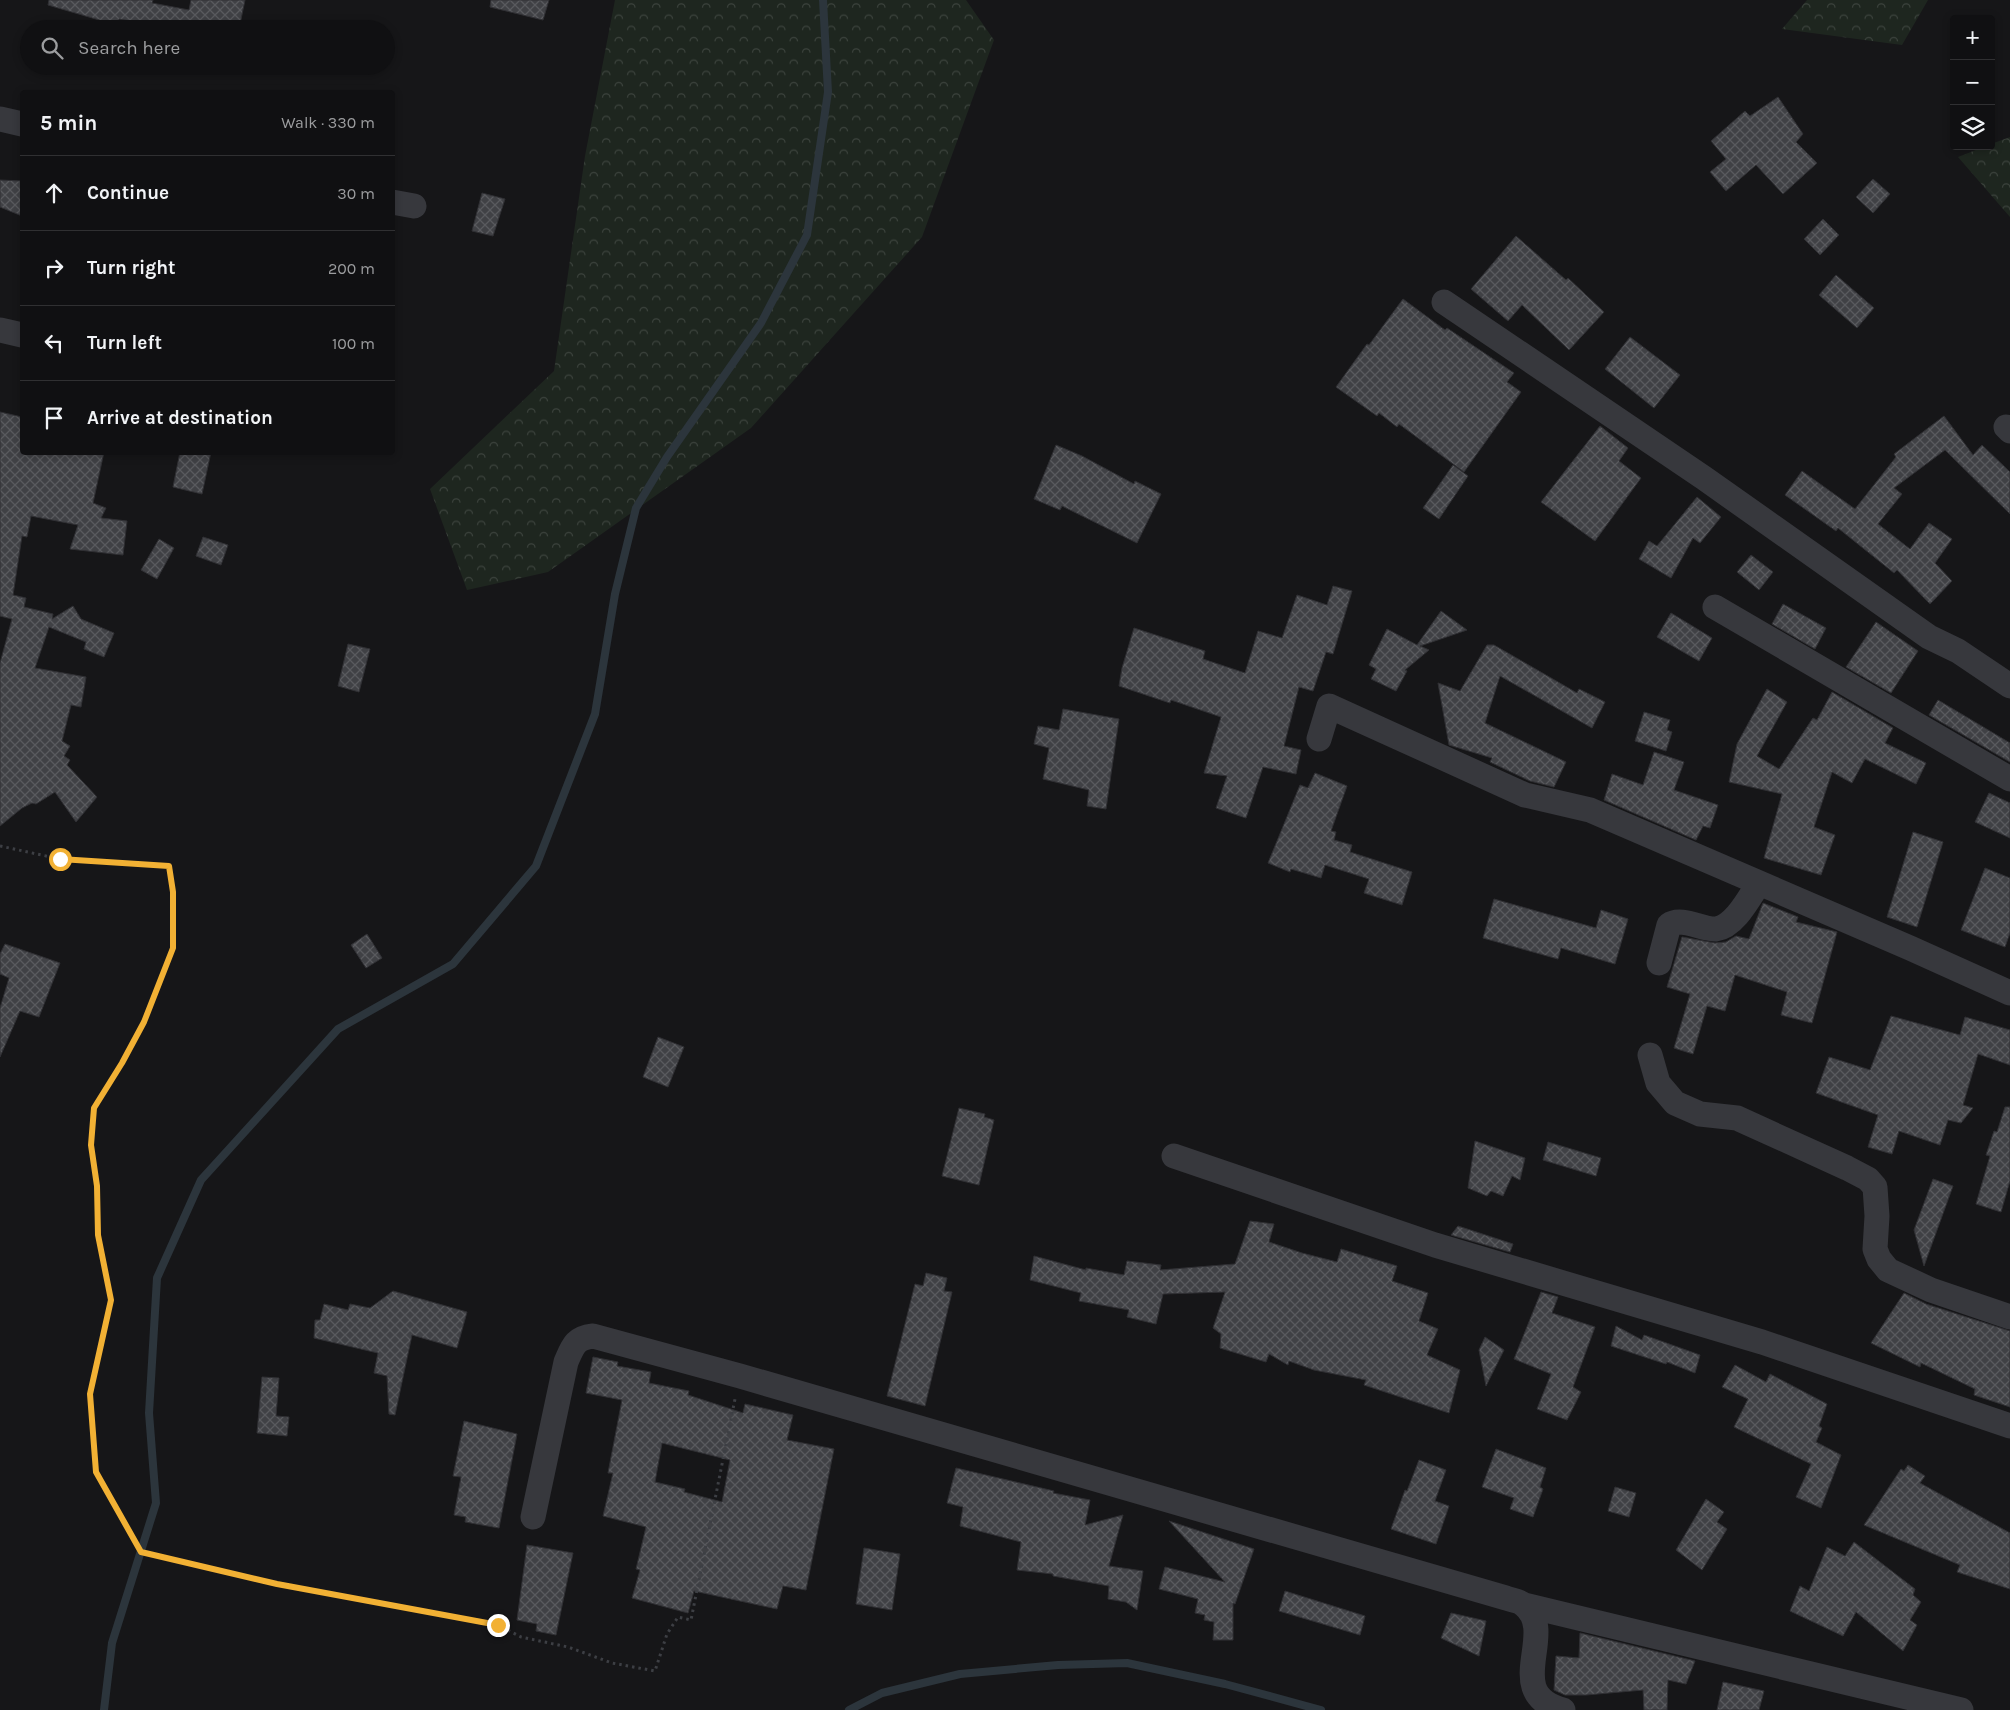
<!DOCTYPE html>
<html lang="en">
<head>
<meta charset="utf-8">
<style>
  :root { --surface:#101012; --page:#1e1e20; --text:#f1f3f6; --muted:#9c9d9f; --line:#303032 }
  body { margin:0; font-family:Karla,sans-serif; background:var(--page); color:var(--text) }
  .controls { position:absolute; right:15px; top:15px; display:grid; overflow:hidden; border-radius:5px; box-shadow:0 2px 8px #0003 }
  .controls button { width:45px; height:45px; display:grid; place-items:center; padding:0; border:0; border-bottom:1px solid var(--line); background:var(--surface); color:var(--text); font:25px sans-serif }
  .stop { position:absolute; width:15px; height:15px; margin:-11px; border:4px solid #f2b134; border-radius:50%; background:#fff }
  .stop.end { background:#f2b134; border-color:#fff; box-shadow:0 1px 5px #0008 }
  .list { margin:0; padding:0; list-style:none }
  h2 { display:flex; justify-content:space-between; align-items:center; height:65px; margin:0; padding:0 20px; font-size:21px }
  h2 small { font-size:16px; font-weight:400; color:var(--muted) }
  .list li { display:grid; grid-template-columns:32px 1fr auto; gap:15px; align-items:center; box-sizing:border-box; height:75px; padding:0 20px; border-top:1px solid var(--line) }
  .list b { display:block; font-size:19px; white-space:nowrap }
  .list em { font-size:16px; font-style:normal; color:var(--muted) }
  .icon { flex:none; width:28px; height:28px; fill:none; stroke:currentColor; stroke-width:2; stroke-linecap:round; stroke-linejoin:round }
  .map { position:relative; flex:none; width:2010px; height:1710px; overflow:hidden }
  .search { position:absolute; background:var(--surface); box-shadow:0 2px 8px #0003; left:20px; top:20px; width:375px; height:55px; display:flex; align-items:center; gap:12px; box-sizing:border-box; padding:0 18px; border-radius:28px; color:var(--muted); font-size:19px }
  .panel { position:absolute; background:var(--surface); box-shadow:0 2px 8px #0003; left:20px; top:90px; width:375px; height:365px; border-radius:5px }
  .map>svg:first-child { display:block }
  .forest { fill:url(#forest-crowns) }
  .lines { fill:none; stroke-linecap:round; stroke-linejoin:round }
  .stream { stroke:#2c353c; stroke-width:8 }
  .building { fill:url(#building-cross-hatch); stroke:#303034; fill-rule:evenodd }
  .path { stroke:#3d3f44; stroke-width:3; stroke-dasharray:2.5 4; stroke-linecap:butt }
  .minor { stroke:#37383d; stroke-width:25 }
  .route { stroke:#f2b134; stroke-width:6 }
</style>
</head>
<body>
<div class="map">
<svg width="2010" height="1710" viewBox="0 0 2010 1710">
  <defs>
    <pattern id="forest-crowns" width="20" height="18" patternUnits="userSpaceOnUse" patternTransform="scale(1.25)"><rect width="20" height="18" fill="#1e261f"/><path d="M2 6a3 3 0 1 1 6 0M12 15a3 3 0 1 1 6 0" fill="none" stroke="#3c433d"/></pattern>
    <pattern id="building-cross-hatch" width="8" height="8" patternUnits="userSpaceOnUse" patternTransform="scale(1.25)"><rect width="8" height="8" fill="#404145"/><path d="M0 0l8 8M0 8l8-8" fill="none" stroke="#595a5e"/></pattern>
  </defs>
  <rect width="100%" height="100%" fill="#161618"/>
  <path class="forest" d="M 615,0 L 966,0 L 994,40 L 922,237 L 751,428 L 548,572 L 467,590 L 430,489 L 554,371 L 585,156 Z
    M 1807,0 L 1928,0 L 1902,45 L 1782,29 Z
    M 2010,137 L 2010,217 L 1958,157 L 1986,146 L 1991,146 L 1991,144 Z"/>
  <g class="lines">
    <path class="stream" d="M 104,1710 L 112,1643 L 156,1503 L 149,1413 L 157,1278 L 201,1180 L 338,1029 L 453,964 L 536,866 L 595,714 L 615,594 L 636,508 L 667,457 L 761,323 L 807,235 L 828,92 L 823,0
      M 849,1710 L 882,1693 L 960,1674 L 1058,1665 L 1127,1663 L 1225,1684 L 1321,1710"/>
  </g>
  <path class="building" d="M 49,0 L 153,0 L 152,3 L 189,10 L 191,0 L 245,0 L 239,29 L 174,29 L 119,19 L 119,24 L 106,22 L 48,5 Z
    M 491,0 L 549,0 L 543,20 L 490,7 Z
    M 1778,97 L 1803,134 L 1796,142 L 1817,163 L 1783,194 L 1756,165 L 1726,191 L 1710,172 L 1726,159 L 1711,141 L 1745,111 L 1750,116 Z
    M 1873,179 L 1890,194 L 1873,213 L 1856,197 Z
    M 0,180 L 22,181 L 22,216 L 0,207 Z
    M 482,193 L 505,199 L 493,236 L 472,231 Z
    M 1823,219 L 1839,235 L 1820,255 L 1804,239 Z
    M 1516,236 L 1566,280 L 1568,278 L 1604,312 L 1569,350 L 1522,305 L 1508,321 L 1471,289 Z
    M 1836,275 L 1874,308 L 1857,328 L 1819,295 Z
    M 1403,299 L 1445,330 L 1447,328 L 1514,373 L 1507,382 L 1521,392 L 1464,472 L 1399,424 L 1397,427 L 1379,413 L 1377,416 L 1336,387 L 1367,344 L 1369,345 Z
    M 1630,337 L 1680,375 L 1654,408 L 1605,369 Z
    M 0,412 L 22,417 L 22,452 L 104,452 L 93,503 L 106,508 L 101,518 L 127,521 L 123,555 L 70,549 L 78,525 L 31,516 L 27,537 L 22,536 L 13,595 L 26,598 L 24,607 L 53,614 L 52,619 L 73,606 L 81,619 L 114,633 L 104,657 L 84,649 L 86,642 L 49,627 L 35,668 L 86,677 L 81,707 L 71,705 L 62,741 L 70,746 L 64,756 L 70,760 L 67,765 L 97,797 L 76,822 L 55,792 L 36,804 L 32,803 L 22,808 L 0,826 L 0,663 L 12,619 L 0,616 Z
    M 1944,416 L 1973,455 L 1982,445 L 2010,472 L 2010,514 L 1945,450 L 1894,488 L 1902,494 L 1878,524 L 1910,549 L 1929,523 L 1952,539 L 1935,563 L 1952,581 L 1930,604 L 1897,570 L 1894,573 L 1838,528 L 1836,531 L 1785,495 L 1802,471 L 1855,509 L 1896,457 L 1894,454 Z
    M 1600,426 L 1628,448 L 1619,461 L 1641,478 L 1595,541 L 1541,502 Z
    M 1056,445 L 1082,456 L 1134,484 L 1135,481 L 1161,494 L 1137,543 L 1062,506 L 1060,510 L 1034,499 Z
    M 180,452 L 211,452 L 202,494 L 173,487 Z
    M 1453,465 L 1468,476 L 1439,519 L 1423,508 Z
    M 1697,497 L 1721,517 L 1700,543 L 1693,538 L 1671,578 L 1639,559 L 1649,541 L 1657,546 Z
    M 203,537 L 228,545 L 221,565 L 196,556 Z
    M 159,539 L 174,548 L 157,579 L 141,570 Z
    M 1751,555 L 1773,572 L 1759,590 L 1737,572 Z
    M 1333,586 L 1352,591 L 1333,654 L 1326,652 L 1313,691 L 1299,687 L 1284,746 L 1301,750 L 1296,774 L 1263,767 L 1246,818 L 1216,808 L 1227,776 L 1204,773 L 1221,717 L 1171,700 L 1170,703 L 1119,686 L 1122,668 L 1134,628 L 1205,651 L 1203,659 L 1245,673 L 1258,631 L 1282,638 L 1297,595 L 1327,605 Z
    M 1783,604 L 1826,628 L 1815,649 L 1772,624 Z
    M 1441,611 L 1467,630 L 1420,646 L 1429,650 L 1405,670 L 1407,671 L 1396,691 L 1371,679 L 1376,669 L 1369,665 L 1387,629 L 1417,645 Z
    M 1671,613 L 1712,638 L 1699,661 L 1657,637 Z
    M 1876,622 L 1918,651 L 1891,693 L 1846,667 Z
    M 348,644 L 370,649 L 359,692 L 338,686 Z
    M 1487,645 L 1494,645 L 1577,693 L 1579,689 L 1605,702 L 1592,728 L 1500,676 L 1485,723 L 1566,762 L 1554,787 L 1530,781 L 1490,762 L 1492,758 L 1449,745 L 1438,683 L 1460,691 Z
    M 1767,689 L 1787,702 L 1757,756 L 1779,769 L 1813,718 L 1817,720 L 1832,692 L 1893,728 L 1885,743 L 1926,763 L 1916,784 L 1865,759 L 1852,783 L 1832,772 L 1814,827 L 1835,835 L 1821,875 L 1764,858 L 1782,794 L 1729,782 L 1737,744 Z
    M 1938,700 L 2010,743 L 2010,762 L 1929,715 Z
    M 1063,709 L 1119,719 L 1106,809 L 1087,806 L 1089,790 L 1043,779 L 1049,748 L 1034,744 L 1038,726 L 1059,730 Z
    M 1644,712 L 1670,720 L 1667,730 L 1672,732 L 1666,751 L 1635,741 Z
    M 1654,752 L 1684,762 L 1674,790 L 1718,805 L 1710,828 L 1703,826 L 1696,840 L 1604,800 L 1612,774 L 1643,785 Z
    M 1315,773 L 1347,786 L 1331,831 L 1336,832 L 1334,840 L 1352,845 L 1350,852 L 1412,872 L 1402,905 L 1364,893 L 1369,879 L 1325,865 L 1321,878 L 1291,869 L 1290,872 L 1268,863 L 1300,785 L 1308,788 Z
    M 1989,793 L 2010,803 L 2010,838 L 1975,822 Z
    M 1913,832 L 1943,842 L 1917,927 L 1887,917 Z
    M 1985,868 L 2010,878 L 2010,933 L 2005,947 L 1961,930 Z
    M 1494,899 L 1596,928 L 1601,910 L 1628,919 L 1615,964 L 1561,948 L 1558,959 L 1483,938 Z
    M 1763,903 L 1798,917 L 1796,922 L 1837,932 L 1812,1023 L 1781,1015 L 1787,992 L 1735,975 L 1725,1011 L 1707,1006 L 1693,1054 L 1674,1048 L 1690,994 L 1667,987 L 1682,937 L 1715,943 L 1726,942 L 1736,936 L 1749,939 Z
    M 367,934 L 382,958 L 366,968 L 351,945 Z
    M 5,944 L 60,963 L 39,1017 L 20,1011 L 0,1057 L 0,1008 L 9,978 L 0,974 L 0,954 Z
    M 1891,1016 L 1960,1035 L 1965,1017 L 2010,1030 L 2010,1065 L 1978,1054 L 1963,1105 L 1973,1108 L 1961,1123 L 1948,1120 L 1940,1145 L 1899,1131 L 1892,1154 L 1868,1147 L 1878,1115 L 1816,1093 L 1829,1057 L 1870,1070 Z
    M 658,1037 L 684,1047 L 668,1087 L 643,1077 Z
    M 2005,1107 L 2010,1107 L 2010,1181 L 2001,1212 L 1976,1204 L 1990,1156 L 1986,1155 L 1994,1131 L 1997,1132 Z
    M 959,1108 L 985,1114 L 984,1117 L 994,1120 L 979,1185 L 942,1176 Z
    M 1475,1141 L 1525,1158 L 1520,1180 L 1512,1176 L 1503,1196 L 1491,1191 L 1487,1196 L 1468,1188 Z
    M 1548,1142 L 1601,1158 L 1596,1176 L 1543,1160 Z
    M 1933,1179 L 1953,1186 L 1924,1266 L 1914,1230 Z
    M 1250,1221 L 1274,1224 L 1269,1242 L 1302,1253 L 1337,1262 L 1341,1249 L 1397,1266 L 1392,1281 L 1428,1293 L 1419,1321 L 1438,1329 L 1427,1355 L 1460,1370 L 1449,1413 L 1364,1385 L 1366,1380 L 1314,1370 L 1289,1361 L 1288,1365 L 1269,1354 L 1266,1362 L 1220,1348 L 1221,1334 L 1213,1328 L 1225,1292 L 1163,1294 L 1156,1324 L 1127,1317 L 1129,1310 L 1079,1301 L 1081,1293 L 1030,1280 L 1034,1256 L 1086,1270 L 1086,1268 L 1124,1275 L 1127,1261 L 1161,1265 L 1160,1270 L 1235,1264 Z
    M 1458,1226 L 1513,1244 L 1510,1252 L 1451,1235 Z
    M 926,1273 L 947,1278 L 944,1291 L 952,1292 L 925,1406 L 887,1396 L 915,1284 L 923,1286 Z
    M 393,1291 L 467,1312 L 457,1348 L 412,1335 L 395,1415 L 389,1414 L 387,1376 L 374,1373 L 378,1353 L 314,1338 L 315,1320 L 320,1320 L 324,1304 L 348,1310 L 350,1304 L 370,1308 Z
    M 1541,1292 L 1558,1297 L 1552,1313 L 1595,1327 L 1573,1387 L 1581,1392 L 1567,1420 L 1537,1409 L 1551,1374 L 1514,1359 Z
    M 1904,1293 L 1926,1304 L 2010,1331 L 2010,1407 L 1974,1395 L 1975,1389 L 1921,1363 L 1920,1367 L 1871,1343 Z
    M 1616,1326 L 1642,1340 L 1644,1335 L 1700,1355 L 1695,1373 L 1667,1362 L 1666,1364 L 1611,1346 Z
    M 1485,1337 L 1504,1350 L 1486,1386 L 1479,1350 Z
    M 593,1357 L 618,1362 L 617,1366 L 651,1372 L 649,1383 L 689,1391 L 688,1395 L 743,1413 L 745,1404 L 793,1415 L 787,1440 L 834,1449 L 806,1590 L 783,1586 L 777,1609 L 694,1591 L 688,1613 L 632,1598 L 640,1570 L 636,1569 L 646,1527 L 603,1516 L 613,1473 L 608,1473 L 622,1400 L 586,1393 ZM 662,1443 L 730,1460 L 722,1502 L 684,1492 L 685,1489 L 655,1482 Z
    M 1735,1365 L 1766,1382 L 1770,1374 L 1827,1404 L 1819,1426 L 1822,1428 L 1816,1442 L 1841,1455 L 1821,1508 L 1796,1497 L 1811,1464 L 1734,1427 L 1748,1399 L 1722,1387 Z
    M 262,1377 L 279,1378 L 276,1416 L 289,1417 L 287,1436 L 257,1433 Z
    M 464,1421 L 517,1434 L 499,1528 L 465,1522 L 466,1517 L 454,1515 L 461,1477 L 453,1476 Z
    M 1496,1449 L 1546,1468 L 1540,1487 L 1543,1489 L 1533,1517 L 1510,1509 L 1514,1498 L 1482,1487 Z
    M 1419,1460 L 1446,1470 L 1435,1501 L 1449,1506 L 1436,1544 L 1391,1529 L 1405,1490 L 1407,1491 Z
    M 1908,1465 L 1925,1476 L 1920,1483 L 2010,1533 L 2010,1589 L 1957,1572 L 1960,1565 L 1864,1525 L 1901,1469 L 1904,1471 Z
    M 956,1468 L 1054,1491 L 1053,1493 L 1090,1500 L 1085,1525 L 1123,1515 L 1109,1566 L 1143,1571 L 1137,1610 L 1126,1602 L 1108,1599 L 1109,1586 L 1053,1576 L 1053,1574 L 1017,1570 L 1021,1542 L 960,1526 L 963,1507 L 947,1503 Z
    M 1615,1487 L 1636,1493 L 1629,1517 L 1608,1511 Z
    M 1706,1499 L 1724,1512 L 1717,1522 L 1727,1529 L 1702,1570 L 1676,1550 Z
    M 1169,1521 L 1254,1549 L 1235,1604 L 1233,1603 L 1233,1640 L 1213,1640 L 1214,1622 L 1204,1620 L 1205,1615 L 1195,1613 L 1198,1599 L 1159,1589 L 1165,1567 L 1225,1582 Z
    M 1854,1542 L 1915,1589 L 1913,1595 L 1921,1602 L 1910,1620 L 1917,1625 L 1903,1651 L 1856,1612 L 1843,1636 L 1790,1611 L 1800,1586 L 1809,1591 L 1827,1547 L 1845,1556 Z
    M 527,1545 L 573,1553 L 556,1635 L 536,1631 L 537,1624 L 517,1620 Z
    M 864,1548 L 900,1554 L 892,1610 L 856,1604 Z
    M 1285,1591 L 1365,1616 L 1360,1635 L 1279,1611 Z
    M 1451,1613 L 1486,1621 L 1479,1656 L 1441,1638 Z
    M 1580,1633 L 1695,1661 L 1686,1684 L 1668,1680 L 1667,1710 L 1644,1710 L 1643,1690 L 1586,1695 L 1565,1695 L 1554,1690 L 1556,1656 L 1579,1658 Z
    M 1723,1682 L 1764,1691 L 1759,1710 L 1717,1710 Z"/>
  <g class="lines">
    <path class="path" d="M 0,846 L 60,859 L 169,866 L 173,892 L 173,948 L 144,1022 L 122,1063 L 94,1107 L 91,1145 L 97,1186 L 98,1235 L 111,1300 L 90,1394 L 97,1472 L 141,1552 L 277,1584 L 498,1625 L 521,1637 L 568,1647 L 612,1663 L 655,1671 L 667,1634 L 678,1617 L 691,1620 L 735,1399"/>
    <path class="minor" d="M 0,119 L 22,124
      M 392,202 L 414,206
      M 1444,302 L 1704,478 L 1929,637 L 1958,651 L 2010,686
      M 0,330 L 22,335
      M 2006,427 L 2010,431
      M 1715,607 L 2010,779
      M 1319,739 L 1329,706 L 1525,795 L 1590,810 L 1910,948 L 2010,993
      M 1659,963 L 1669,925 C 1681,916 1703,930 1716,929 C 1735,926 1749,898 1759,883
      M 1650,1055 L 1658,1083 L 1675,1103 L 1700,1114 L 1737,1118 L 1847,1168 L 1868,1179 L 1875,1187 L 1877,1216 L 1875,1249 L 1879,1259 L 1888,1270 L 1931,1290 L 2010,1317
      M 1174,1156 L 1435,1245 L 1762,1342 L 2010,1426
      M 533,1517 L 566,1362 C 573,1346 575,1338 593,1336 L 740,1376 L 1506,1598 C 1511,1600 1520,1601 1524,1605 C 1559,1633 1500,1693 1563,1710
      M 1524,1605 L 1961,1710"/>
  </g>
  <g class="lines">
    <path class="route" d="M 60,859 L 169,866 L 173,892 L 173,948 L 144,1022 L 122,1063 L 94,1108 L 91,1145 L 97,1186 L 98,1235 L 111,1300 L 90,1394 L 96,1472 L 141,1552 L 277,1584 L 498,1625"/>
  </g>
</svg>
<div class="controls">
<button>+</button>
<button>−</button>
<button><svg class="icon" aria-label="layers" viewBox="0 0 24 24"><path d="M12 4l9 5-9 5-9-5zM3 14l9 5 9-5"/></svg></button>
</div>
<div class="stop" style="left:60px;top:859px"></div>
<div class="stop end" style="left:498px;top:1625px"></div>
<div class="search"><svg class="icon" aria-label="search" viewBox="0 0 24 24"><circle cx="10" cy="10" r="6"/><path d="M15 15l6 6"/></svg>Search here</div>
<section class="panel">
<h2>5 min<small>Walk · 330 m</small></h2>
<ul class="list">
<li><svg class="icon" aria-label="ahead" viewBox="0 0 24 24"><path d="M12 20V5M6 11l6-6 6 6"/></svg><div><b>Continue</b></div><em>30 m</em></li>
<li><svg class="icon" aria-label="right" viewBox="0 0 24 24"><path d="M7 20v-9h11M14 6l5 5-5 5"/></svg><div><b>Turn right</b></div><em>200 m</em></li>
<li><svg class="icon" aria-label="left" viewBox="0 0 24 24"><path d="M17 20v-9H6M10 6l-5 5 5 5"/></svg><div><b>Turn left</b></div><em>100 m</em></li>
<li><svg class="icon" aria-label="arrive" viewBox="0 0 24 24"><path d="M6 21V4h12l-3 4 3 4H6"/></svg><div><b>Arrive at destination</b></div></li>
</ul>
</section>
</div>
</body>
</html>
